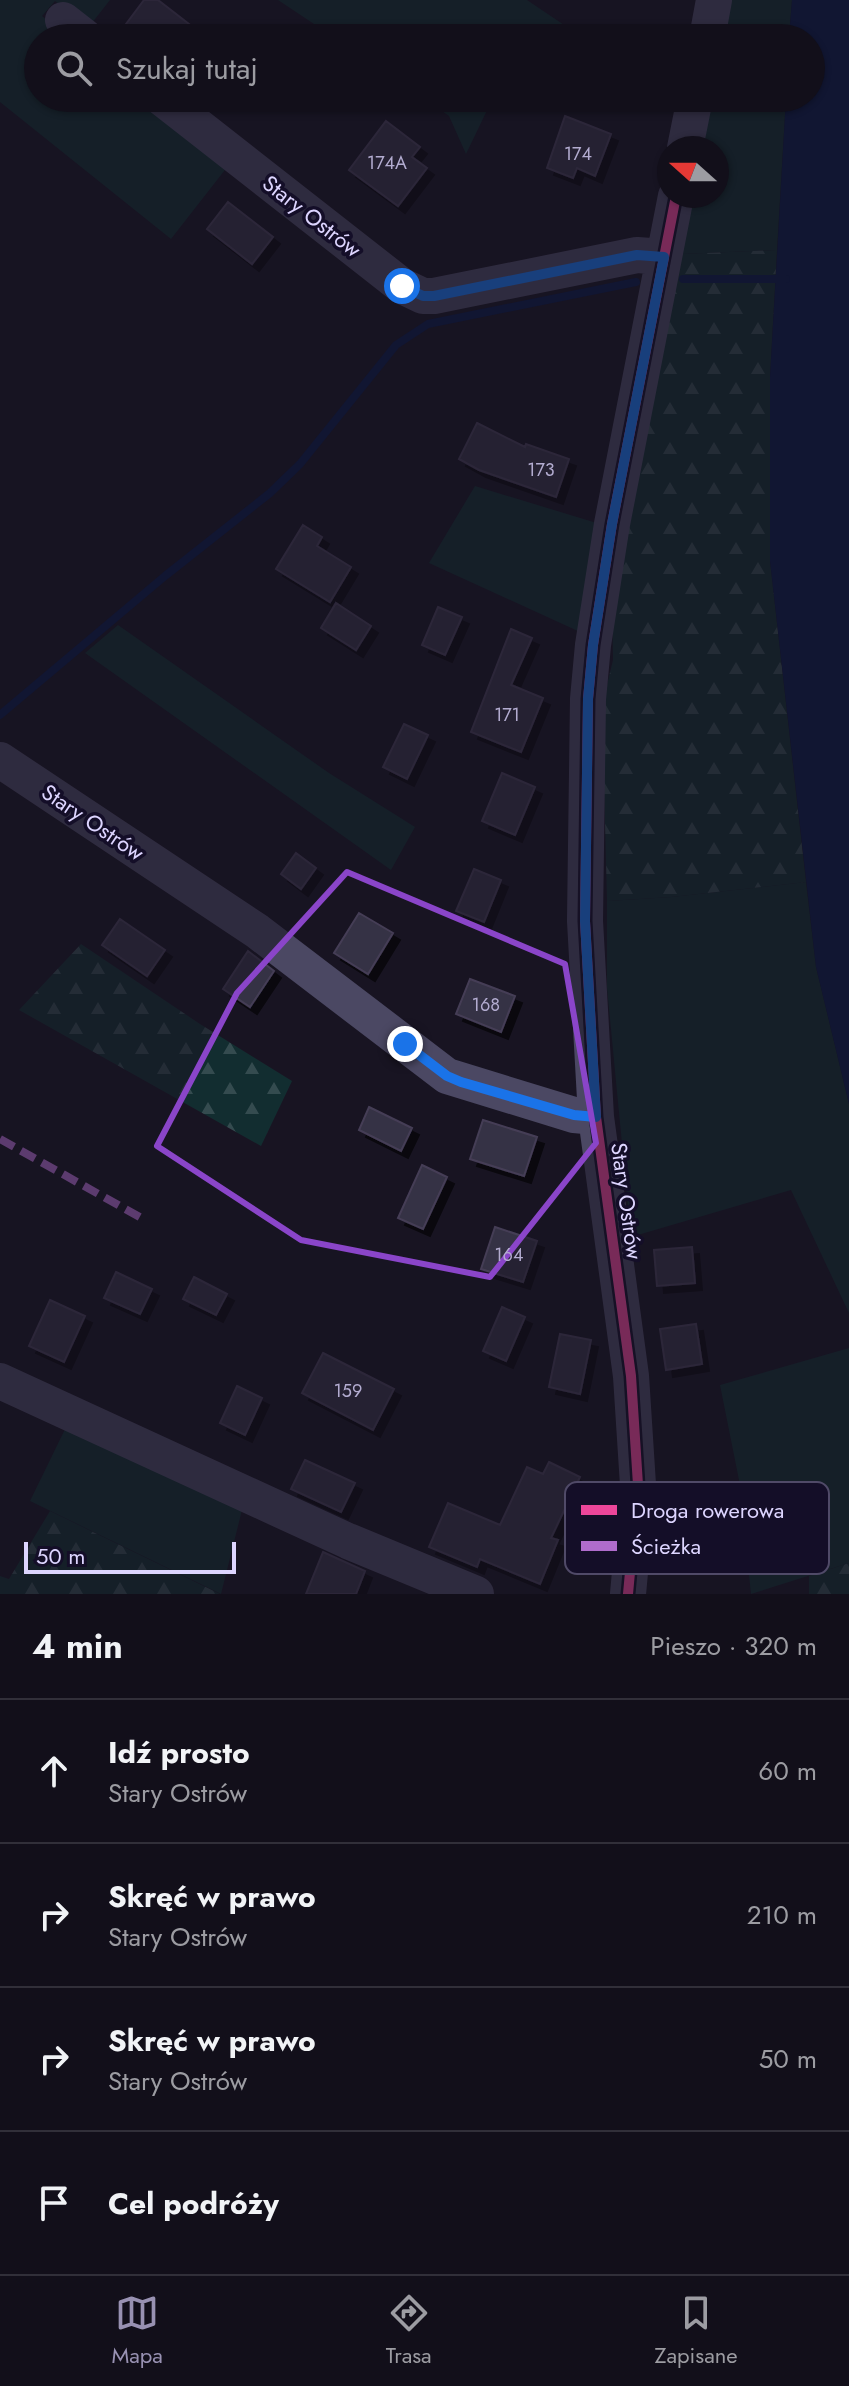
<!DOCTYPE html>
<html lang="pl">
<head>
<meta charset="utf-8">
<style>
  :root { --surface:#120f1a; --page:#1b1823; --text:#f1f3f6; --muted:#9c9ca2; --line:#312f39; --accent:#9891b2 }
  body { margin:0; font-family:Jost,sans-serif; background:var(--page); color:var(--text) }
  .compass { position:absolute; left:657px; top:136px; width:72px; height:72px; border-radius:50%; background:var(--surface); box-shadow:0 2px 6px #0004; rotate:291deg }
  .scale { position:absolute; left:24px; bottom:20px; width:212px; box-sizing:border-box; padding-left:8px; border:4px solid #ddd5ff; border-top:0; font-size:22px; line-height:28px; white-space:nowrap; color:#ddd5ff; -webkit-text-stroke:6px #140e28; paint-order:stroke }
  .stop { position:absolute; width:24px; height:24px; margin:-18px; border:6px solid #1a73e8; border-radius:50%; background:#fff }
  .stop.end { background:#1a73e8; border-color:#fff; box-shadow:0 2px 8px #0008 }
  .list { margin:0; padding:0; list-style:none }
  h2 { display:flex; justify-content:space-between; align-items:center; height:104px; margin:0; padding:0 32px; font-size:34px }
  h2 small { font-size:26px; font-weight:400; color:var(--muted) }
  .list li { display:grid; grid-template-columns:52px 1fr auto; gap:24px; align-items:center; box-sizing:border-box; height:144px; padding:0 32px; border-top:2px solid var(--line) }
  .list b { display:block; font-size:30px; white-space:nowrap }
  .list p { margin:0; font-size:26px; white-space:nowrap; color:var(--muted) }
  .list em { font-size:26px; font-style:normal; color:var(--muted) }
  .icon { flex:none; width:44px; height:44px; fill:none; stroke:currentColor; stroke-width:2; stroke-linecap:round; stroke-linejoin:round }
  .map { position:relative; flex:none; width:849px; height:1594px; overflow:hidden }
  .search { position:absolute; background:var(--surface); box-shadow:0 2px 6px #0004; left:24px; right:24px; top:24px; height:88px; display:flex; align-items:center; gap:20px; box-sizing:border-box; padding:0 28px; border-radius:44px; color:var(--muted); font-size:30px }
  .sheet { height:680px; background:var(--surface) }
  nav { display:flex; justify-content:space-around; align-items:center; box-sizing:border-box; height:112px; border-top:2px solid var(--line); background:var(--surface); font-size:22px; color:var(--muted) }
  nav a { display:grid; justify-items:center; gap:4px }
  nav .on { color:var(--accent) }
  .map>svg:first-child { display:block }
  .green { fill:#122d30 }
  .forest { fill:url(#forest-firs) }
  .water { fill:#091945 }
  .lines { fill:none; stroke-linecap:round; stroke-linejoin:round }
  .stream { stroke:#091945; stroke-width:8 }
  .building { fill:#363244; stroke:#453e56; stroke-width:2; filter:url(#shadow) }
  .minor { stroke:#4b4863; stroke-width:36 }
  .quiet { stroke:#b06ccc; stroke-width:8; stroke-dasharray:16 8; stroke-linecap:butt }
  .cycleway-casing { stroke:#140e28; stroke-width:15 }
  .cycleway { stroke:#ed469a; stroke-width:10 }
  .route { stroke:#1a73e8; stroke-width:10 }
  .marked { fill:none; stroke:#8a45c9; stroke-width:6; stroke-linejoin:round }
  .labels { text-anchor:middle; stroke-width:7; stroke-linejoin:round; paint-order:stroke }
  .number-label { font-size:18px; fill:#b3acd0 }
  .street-label { font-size:22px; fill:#ddd5ff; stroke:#140e28 }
  .key { fill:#140e28; stroke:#504a68; stroke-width:2 }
  .key-label { font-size:22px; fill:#ddd5ff }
</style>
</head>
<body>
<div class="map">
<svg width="849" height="1594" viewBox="0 0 849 1594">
  <defs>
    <pattern id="forest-firs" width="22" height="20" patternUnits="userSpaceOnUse" patternTransform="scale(2)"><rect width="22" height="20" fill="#122d30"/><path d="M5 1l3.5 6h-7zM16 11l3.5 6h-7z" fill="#344b4f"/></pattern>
    <filter id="shadow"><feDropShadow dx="7" dy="7" stdDeviation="0" flood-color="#0009"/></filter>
  </defs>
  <rect width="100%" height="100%" fill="#181422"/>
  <path class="green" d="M 0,0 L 110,0 L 88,28 L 55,1 L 42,16 L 69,38 L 38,38 L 38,98 L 144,98 L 228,166 L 171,239 L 0,102 Z
    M 278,0 L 527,0 L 573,31 L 571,38 L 335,38 Z
    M 730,0 L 792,0 L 789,38 L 723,38 Z
    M 424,98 L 493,98 L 466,154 L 449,116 Z
    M 712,98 L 786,98 L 777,250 L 682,254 L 693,196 L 717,196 L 717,148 L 702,148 Z
    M 475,486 L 600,524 L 580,632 L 429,563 Z
    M 118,625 L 329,773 L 415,827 L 391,870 L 85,653 Z
    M 806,882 L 816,967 L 849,1104 L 849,1313 L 791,1190 L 631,1237 L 607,988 L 607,901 L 671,897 Z
    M 849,1348 L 849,1563 L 751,1594 L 739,1480 L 720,1385 Z
    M 69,1421 L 244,1502 L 221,1594 L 30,1501 Z"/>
  <path class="forest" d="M 777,250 L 770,377 L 770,561 L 806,882 L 671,897 L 607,901 L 602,705 L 613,660 L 612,597 L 682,254 Z
    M 81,944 L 200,1024 L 292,1081 L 261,1146 L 19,1010 Z
    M 50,1511 L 220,1594 L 0,1594 L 0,1576 L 9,1579 Z
    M 849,1563 L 849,1594 L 809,1594 L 809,1576 Z"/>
  <path class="water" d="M 792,0 L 849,0 L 849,1104 L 816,967 L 770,561 L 770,377 L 786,98 L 811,98 L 811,38 L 789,38 Z"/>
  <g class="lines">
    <path class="stream" d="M 683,279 L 786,279
      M 0,715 L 165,576 L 270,493 L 300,464 L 396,345 L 428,324 L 636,282"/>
  </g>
  <path class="building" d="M 144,0 L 158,0 L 207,38 L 144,38 L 126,24 Z
    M 565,116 L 611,134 L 595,176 L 577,168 L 573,178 L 547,168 Z
    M 386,121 L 420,147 L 412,157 L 427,168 L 398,206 L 349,170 Z
    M 228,202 L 273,237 L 252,264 L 207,229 Z
    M 477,423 L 525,447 L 526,444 L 569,459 L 556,497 L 479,470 L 459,459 Z
    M 303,525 L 322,537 L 317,546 L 351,567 L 330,602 L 276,569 Z
    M 336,603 L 371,626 L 356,650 L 321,628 Z
    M 438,607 L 462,617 L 445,655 L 422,645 Z
    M 511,629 L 532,638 L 511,685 L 543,698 L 521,752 L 471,732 Z
    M 404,724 L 428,735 L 407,779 L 383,767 Z
    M 502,773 L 535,787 L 515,835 L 482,821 Z
    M 296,853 L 316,868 L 301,889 L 281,874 Z
    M 474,869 L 501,880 L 484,922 L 456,911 Z
    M 359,913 L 393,933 L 368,974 L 334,953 Z
    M 120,919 L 165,950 L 147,976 L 102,945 Z
    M 248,951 L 274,971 L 250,1007 L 223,989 Z
    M 470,979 L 515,996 L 501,1032 L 456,1014 Z
    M 369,1107 L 412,1128 L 401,1151 L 359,1130 Z
    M 483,1120 L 537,1137 L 524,1176 L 470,1159 Z
    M 422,1165 L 447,1177 L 423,1229 L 398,1218 Z
    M 495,1227 L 537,1241 L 523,1282 L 481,1269 Z
    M 692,1247 L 695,1283 L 657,1286 L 654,1250 Z
    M 116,1272 L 152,1289 L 140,1314 L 104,1298 Z
    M 194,1277 L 227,1294 L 216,1315 L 183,1299 Z
    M 50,1300 L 85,1316 L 64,1362 L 29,1346 Z
    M 502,1307 L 525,1317 L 506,1361 L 483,1351 Z
    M 696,1324 L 702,1364 L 666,1370 L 660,1329 Z
    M 560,1334 L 591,1340 L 580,1394 L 549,1387 Z
    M 323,1353 L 394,1389 L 373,1430 L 302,1393 Z
    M 237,1386 L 262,1398 L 245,1435 L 220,1423 Z
    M 305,1460 L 355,1483 L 341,1512 L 291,1489 Z
    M 549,1462 L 580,1477 L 551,1538 L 558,1540 L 540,1584 L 480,1559 L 477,1567 L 429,1547 L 448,1503 L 500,1525 L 527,1467 L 543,1474 Z
    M 323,1552 L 365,1571 L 356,1594 L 306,1594 Z"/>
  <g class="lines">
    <path class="minor" d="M 63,20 L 86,38
      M 707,38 L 714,0
      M 162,98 L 402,286 L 423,296 L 434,296 L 637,255 L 664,257
      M 685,148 L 695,98
      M 0,760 L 257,931 L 447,1076 L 574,1115 L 596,1117
      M 0,1381 L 348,1541 L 476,1594
      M 628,1594 L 638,1485 L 631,1376 L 596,1117 L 585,921 L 588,699 L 593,645 L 612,524 L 676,196"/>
    <path class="quiet" d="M 0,1139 L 145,1220"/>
    <g class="cycleway-casing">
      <path id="cycleway" d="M 628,1594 L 638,1485 L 631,1376 L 596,1117 L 585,921 L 588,699 L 593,645 L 612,524 L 676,196"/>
    </g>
    <use href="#cycleway" class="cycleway"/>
  </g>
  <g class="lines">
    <path class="route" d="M 402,286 L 423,296 L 434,296 L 637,255 L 664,257 L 612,524 L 593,645 L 588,699 L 585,921 L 596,1117 L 574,1115 L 461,1082 L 447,1076 L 405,1044"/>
  </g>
  <path d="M0 0H849V1594H0ZM 347,872 L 565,964 L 596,1143 L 490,1277 L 301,1240 L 157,1146 L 237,993 Z" fill="#181422" fill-opacity=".55" fill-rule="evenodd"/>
  <path class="marked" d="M 347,872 L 565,964 L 596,1143 L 490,1277 L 301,1240 L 157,1146 L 237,993 Z"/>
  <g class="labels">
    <g class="number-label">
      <text x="578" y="160">174</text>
      <text x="387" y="169">174A</text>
      <text x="541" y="476">173</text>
      <text x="507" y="721">171</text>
      <text x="486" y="1011">168</text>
      <text x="509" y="1261">164</text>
      <text x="348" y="1397">159</text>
    </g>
    <g class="street-label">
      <text transform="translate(312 216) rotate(38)" y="8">Stary Ostrów</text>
      <text transform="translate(93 822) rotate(34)" y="8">Stary Ostrów</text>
      <text transform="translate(627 1201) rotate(82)" y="8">Stary Ostrów</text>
    </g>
  </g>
  <rect x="565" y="1482" width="264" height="92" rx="12" class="key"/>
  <rect x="581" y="1505" width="36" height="10" fill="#ed469a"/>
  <rect x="581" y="1541" width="36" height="10" fill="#b06ccc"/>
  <g class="key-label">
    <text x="631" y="1518">Droga rowerowa</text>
    <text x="631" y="1554">Ścieżka</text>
  </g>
</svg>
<svg class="compass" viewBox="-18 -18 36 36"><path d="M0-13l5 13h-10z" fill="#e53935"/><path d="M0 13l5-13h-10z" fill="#9c9ca2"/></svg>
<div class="scale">50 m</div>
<div class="stop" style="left:402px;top:286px"></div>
<div class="stop end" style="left:405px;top:1044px"></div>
<div class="search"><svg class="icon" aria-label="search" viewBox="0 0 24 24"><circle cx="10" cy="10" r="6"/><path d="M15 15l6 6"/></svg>Szukaj tutaj</div>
</div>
<section class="sheet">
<h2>4 min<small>Pieszo · 320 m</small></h2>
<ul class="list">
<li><svg class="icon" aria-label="ahead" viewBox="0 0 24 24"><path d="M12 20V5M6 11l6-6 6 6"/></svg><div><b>Idź prosto</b><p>Stary Ostrów</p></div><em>60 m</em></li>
<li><svg class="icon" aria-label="right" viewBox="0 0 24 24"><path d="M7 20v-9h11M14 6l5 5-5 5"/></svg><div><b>Skręć w prawo</b><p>Stary Ostrów</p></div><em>210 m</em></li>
<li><svg class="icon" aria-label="right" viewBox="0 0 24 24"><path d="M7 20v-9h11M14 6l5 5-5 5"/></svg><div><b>Skręć w prawo</b><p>Stary Ostrów</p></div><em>50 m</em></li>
<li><svg class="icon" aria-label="arrive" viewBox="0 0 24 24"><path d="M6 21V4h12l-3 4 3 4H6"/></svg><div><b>Cel podróży</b></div></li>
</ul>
</section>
<nav>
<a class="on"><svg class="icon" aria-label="map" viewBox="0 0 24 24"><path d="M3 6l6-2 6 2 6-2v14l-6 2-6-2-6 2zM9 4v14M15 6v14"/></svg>Mapa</a>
<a><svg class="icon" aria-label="directions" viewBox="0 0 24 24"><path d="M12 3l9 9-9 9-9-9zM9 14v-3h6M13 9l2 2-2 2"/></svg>Trasa</a>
<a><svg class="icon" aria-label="saved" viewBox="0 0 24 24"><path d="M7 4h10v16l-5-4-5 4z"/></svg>Zapisane</a>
</nav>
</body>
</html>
